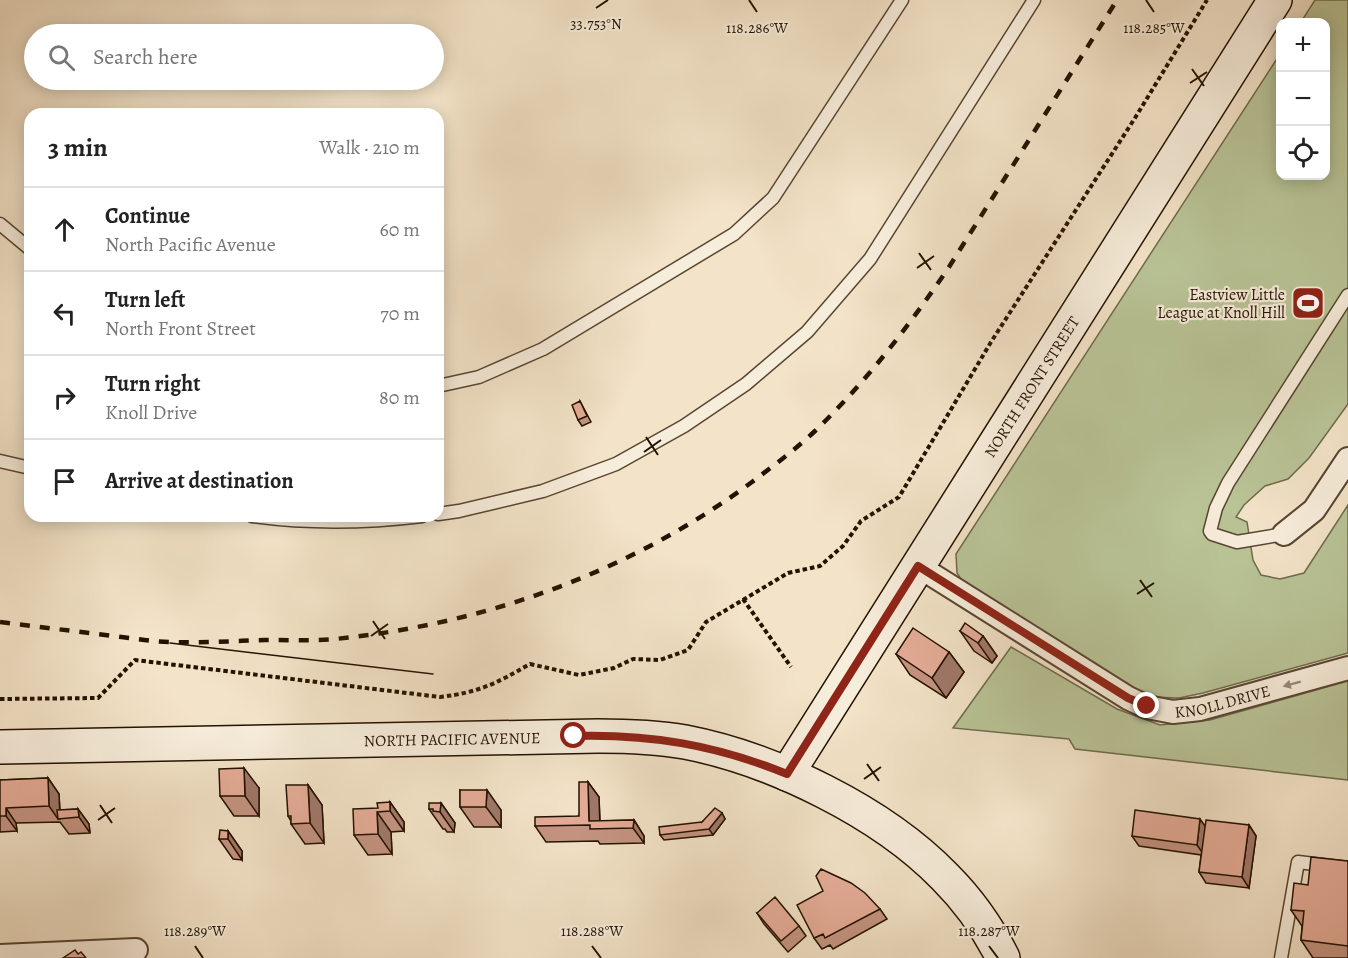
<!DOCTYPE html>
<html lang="en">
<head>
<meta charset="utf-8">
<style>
  :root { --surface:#fff; --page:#f2f2f2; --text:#222; --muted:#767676; --line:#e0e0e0 }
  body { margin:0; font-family:Alegreya,serif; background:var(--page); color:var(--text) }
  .controls { position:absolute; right:18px; top:18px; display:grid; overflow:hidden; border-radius:12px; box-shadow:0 3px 15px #0003 }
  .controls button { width:54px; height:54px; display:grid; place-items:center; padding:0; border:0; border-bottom:2px solid var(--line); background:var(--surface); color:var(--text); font:30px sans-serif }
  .stop { position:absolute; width:18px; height:18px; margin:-14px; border:4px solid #8f2418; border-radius:50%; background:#fff }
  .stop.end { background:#8f2418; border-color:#fff; box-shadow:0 2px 6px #0008 }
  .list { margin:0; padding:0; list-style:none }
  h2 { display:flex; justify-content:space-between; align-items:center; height:78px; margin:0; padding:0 24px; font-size:26px }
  h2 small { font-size:20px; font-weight:400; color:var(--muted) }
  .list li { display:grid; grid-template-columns:39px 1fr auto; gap:18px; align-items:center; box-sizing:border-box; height:84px; padding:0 24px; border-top:2px solid var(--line) }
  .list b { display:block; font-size:22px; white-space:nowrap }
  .list p { margin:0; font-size:20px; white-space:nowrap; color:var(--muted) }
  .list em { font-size:20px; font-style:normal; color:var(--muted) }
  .icon { flex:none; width:33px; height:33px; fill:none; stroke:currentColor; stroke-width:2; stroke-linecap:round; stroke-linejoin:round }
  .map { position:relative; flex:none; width:1348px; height:958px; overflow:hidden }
  .search { position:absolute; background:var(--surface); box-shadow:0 3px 15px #0003; left:24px; top:24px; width:420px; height:66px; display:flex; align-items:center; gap:15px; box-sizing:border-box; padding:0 21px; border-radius:33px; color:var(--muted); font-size:22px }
  .panel { position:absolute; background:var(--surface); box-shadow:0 3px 15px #0003; left:24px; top:108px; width:420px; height:414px; border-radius:18px }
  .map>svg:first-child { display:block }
  .green { fill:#b9c497; stroke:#6e6b4c; stroke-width:1.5 }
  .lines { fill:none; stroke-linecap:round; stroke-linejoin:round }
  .service-casing { stroke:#584632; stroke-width:15 }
  .minor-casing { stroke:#584632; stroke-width:26 }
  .secondary-casing { stroke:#241200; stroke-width:36 }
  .path { stroke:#241200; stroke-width:4; stroke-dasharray:4.5 3; stroke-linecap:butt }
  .service { stroke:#f7eddb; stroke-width:12 }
  .minor { stroke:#f7eddb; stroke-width:22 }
  .secondary { stroke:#f7eddb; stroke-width:33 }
  .tram { stroke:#241200; stroke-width:1.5 }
  .rail { stroke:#241200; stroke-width:4.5; stroke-dasharray:10 10; stroke-linecap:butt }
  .wall { fill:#c59482; stroke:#241200; stroke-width:1.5 }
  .shaded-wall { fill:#a0786a; stroke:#241200; stroke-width:1.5 }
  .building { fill:#e5ac97; stroke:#241200; stroke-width:1.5 }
  .oneway { fill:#988a78 }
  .route { stroke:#8f2418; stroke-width:8 }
  .ticks { fill:none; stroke:#241200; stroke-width:2 }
  .labels { text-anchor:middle; stroke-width:4.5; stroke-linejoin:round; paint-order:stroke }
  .poi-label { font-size:16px; fill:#241200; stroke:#f7eddb; text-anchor:end }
  .street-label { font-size:16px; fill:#241200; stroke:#f7eddb }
  .ticks-label { font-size:15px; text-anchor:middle; fill:#241200; stroke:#f7eddb; stroke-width:4.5; stroke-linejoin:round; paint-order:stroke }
</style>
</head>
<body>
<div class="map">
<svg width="1348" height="958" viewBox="0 0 1348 958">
  <rect width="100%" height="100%" fill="#f3e3c8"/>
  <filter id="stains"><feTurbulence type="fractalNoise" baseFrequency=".00333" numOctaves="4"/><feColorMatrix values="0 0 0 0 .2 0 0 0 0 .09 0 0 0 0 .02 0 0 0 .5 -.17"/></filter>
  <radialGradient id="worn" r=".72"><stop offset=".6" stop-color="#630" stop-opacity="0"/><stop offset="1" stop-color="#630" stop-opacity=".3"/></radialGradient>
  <path class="green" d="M 1315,0 L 1348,0 L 1348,404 L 1309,458 L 1288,479 L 1265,486 L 1244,505 L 1236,517 L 1247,522 L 1253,560 L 1261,575 L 1280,579 L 1304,573 L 1348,505 L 1348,653 L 1203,693 L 1179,698 L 1151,697 L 1121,685 L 967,588 L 957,573 L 956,554 L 1280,54 L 1280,176 L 1326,176 L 1326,22 L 1301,22 Z
    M 1011,647 L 1117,709 L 1160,725 L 1210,720 L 1348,681 L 1348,780 L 1075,749 L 1069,739 L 953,728 Z"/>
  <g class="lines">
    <g class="service-casing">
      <path id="service" d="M 0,224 L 30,249
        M 438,386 L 479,377 L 543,349 L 734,234 L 773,198 L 902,0
        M 0,461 L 30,468
        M 438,514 L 459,511 L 543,491 L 616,464 L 684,426 L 746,384 L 807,332 L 870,259 L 1034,0
        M 252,516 C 310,524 365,523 422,516
        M 1284,534 L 1237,542 L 1212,534 L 1210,531 L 1216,508 L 1228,483 L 1348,295
        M 1281,958 L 1298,862 L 1348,868"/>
    </g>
    <g class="minor-casing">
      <g id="minor">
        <path d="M 1284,534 L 1314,510 L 1348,459"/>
        <path id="s1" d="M 918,566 L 1128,698 L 1147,707 L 1173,712 L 1200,709 L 1348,668"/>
        <path d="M 0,956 L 136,950"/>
      </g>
    </g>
    <g class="secondary-casing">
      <g id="secondary">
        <path id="s2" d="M 0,747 L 598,736 C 627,736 656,737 685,742 C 773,759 882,812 945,877 C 969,901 988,928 1003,958"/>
        <path id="s3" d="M 787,774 L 1275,0"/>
      </g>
    </g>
    <path class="path" d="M 743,599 L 791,667
      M 0,699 L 98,698 L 135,660 L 440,697 C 480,692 495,684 530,664 L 579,675 L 614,668 L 633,659 L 660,660 L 688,650 L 706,622 L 788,573 L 820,566 L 843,546 L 861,521 L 899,497 L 991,342 L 1135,118 L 1207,0"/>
    <use href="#service" class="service"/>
    <use href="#minor" class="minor"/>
    <use href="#secondary" class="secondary"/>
    <path class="tram" d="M 170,643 L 433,674"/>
    <path class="rail" d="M 0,622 C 38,627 75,631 113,636 C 133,638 153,642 172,642 C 203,643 234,641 265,640 C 288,640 312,641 335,639 C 486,624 630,572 752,482 C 773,466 795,450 815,431 C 866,382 909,326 949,267 L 1117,0"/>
  </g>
  <path class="wall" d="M 580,401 L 591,422 L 582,426 L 578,420 Z
    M 960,631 L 983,636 L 997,656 L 992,663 L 974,651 Z
    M 949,652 L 964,672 L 946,698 L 910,675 L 896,654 Z
    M 48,778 L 59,794 L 60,810 L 78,809 L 89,824 L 90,833 L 69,834 L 60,822 L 16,823 L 17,831 L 0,832 L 0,780 Z
    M 588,782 L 599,797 L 600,821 L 634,820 L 644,836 L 644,843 L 600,844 L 598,841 L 546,842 L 535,826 L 579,816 Z
    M 308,785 L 322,805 L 324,843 L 305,844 L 291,824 L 291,821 L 288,816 Z
    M 259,788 L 259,816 L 234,816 L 220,796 Z
    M 460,790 L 501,810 L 501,827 L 474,827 L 460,807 Z
    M 390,802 L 404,822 L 404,831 L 391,832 L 392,854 L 368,855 L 354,835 L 378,808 Z
    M 441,803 L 455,823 L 454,832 L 447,832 L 445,829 L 443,829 L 429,809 Z
    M 722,813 L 725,819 L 713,835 L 664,840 L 660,835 L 702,822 Z
    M 1249,825 L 1256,836 L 1249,888 L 1206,883 L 1199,872 L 1201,855 L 1139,846 L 1132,836 L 1205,826 Z
    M 228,831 L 242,851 L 242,860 L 233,859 L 219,839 Z
    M 1348,861 L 1348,958 L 1313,958 L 1301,940 L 1302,926 L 1291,910 L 1308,885 Z
    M 880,909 L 887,919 L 833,949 L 830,945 L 822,949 L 814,938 Z
    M 757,913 L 799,926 L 806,936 L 788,952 L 764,924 Z"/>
  <path class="shaded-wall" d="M 983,636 L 997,656 L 992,663 L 978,643 Z
    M 949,652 L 964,672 L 946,698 L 932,678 Z
    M 244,768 L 259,788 L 259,816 L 245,796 Z
    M 48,778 L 59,794 L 60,819 L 58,819 L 49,806 Z
    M 588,782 L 599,797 L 600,828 L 589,821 Z
    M 308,785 L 322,805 L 324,843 L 310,823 Z
    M 487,790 L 501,810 L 501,827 L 486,807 Z
    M 390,802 L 404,822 L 404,831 L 390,811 Z
    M 441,803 L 455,823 L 454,832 L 440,812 Z
    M 6,808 L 16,823 L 17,831 L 6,816 Z
    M 78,809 L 89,824 L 90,833 L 79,817 Z
    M 377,812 L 391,832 L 392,854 L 378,834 Z
    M 722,813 L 725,819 L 713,835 L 709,829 Z
    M 1200,819 L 1208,830 L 1204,855 L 1197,845 Z
    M 634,820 L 644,836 L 644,843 L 633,828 Z
    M 1249,825 L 1256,836 L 1249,888 L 1242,877 Z
    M 228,831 L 242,851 L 242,860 L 228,839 Z"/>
  <path class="building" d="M 580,401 L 587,416 L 578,420 L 572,405 Z
    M 965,623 L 983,636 L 978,643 L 960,631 Z
    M 913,628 L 949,652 L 932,678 L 896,654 Z
    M 244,768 L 245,796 L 220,796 L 219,769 Z
    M 48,778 L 49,806 L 6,808 L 6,816 L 0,816 L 0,780 Z
    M 579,782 L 588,782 L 589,821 L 634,820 L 633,828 L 590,829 L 590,825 L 535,826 L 535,817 L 579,816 Z
    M 286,785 L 308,785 L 310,823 L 291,824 L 291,816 L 288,816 Z
    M 460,790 L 487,790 L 486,807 L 460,807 Z
    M 390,802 L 390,811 L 377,812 L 378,834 L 354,835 L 353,809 L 378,808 L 377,803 Z
    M 429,803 L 441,803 L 440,812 L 433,811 L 433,809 L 429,809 Z
    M 715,808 L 722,813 L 709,829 L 660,835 L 659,827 L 702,822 L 701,823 Z
    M 78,809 L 79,817 L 58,819 L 57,810 Z
    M 1135,810 L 1200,819 L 1197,845 L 1132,836 Z
    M 1206,820 L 1249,825 L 1242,877 L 1199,872 Z
    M 220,830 L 228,831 L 228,839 L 219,839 Z
    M 1311,857 L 1348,861 L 1348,946 L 1301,940 L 1304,911 L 1291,910 L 1294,883 L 1308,885 Z
    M 821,869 L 851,883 L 865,893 L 880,909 L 825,938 L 823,934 L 814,938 L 797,905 L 823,891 L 816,876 Z
    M 775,897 L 799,926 L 781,941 L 757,913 Z
    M 75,950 L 78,954 L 81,952 L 86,958 L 63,958 Z"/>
  <defs><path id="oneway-solid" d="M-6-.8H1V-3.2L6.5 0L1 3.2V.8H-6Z" transform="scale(1.5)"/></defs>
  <use class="oneway" href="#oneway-solid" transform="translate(1292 684) rotate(165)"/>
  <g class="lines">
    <path class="route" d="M 574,736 C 651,734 716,745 787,774 L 918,566 L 1128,698 L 1147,706"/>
  </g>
  <path class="ticks" d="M 749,0 L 757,12M 1146,0 L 1154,12M 596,8 L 608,0M 1192,69 L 1204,86M 1190,83 L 1207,72M 919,253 L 931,270M 917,268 L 934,256M 646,437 L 658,455M 644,452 L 661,440M 1140,580 L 1152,597M 1137,594 L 1154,583M 373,621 L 385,639M 371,636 L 388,624M 867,764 L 879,781M 864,779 L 881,767M 100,805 L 112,823M 98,820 L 115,808M 195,946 L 203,958M 592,946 L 601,958M 989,946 L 998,958"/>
  <defs>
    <g id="stadium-square" transform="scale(1.725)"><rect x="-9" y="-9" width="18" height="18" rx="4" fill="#8f2418" stroke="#f7eddb"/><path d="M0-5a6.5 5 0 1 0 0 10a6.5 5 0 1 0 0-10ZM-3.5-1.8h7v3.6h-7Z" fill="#fff"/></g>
  </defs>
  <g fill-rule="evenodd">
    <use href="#stadium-square" x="1308" y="303"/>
  </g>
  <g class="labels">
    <g class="poi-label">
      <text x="1285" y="300">Eastview Little<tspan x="1285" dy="18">League at Knoll Hill</tspan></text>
    </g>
    <g class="street-label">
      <text dy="6" stroke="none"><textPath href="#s3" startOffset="458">NORTH FRONT STREET</textPath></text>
      <text dy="6" stroke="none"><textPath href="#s1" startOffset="346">KNOLL DRIVE</textPath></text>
      <text dy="6" stroke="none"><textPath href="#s2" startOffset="452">NORTH PACIFIC AVENUE</textPath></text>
    </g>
  </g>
  <g class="ticks-label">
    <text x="596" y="29">33.753°N</text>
    <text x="757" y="33">118.286°W</text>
    <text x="1154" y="33">118.285°W</text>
    <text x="195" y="936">118.289°W</text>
    <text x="592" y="936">118.288°W</text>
    <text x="989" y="936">118.287°W</text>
  </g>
  <rect width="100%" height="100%" filter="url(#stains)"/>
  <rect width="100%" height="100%" fill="url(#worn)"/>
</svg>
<div class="controls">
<button>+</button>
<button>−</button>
<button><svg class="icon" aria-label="locate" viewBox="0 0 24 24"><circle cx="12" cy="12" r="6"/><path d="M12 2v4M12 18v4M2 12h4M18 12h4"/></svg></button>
</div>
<div class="stop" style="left:574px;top:736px"></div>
<div class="stop end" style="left:1147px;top:706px"></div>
<div class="search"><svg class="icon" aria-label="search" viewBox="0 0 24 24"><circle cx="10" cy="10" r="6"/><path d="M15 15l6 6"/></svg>Search here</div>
<section class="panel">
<h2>3 min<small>Walk · 210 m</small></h2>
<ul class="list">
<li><svg class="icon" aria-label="ahead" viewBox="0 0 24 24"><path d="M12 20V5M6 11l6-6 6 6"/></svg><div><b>Continue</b><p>North Pacific Avenue</p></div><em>60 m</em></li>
<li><svg class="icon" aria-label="left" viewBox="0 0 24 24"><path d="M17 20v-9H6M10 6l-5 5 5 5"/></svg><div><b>Turn left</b><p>North Front Street</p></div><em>70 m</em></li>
<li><svg class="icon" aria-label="right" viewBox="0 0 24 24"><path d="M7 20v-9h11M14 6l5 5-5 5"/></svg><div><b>Turn right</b><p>Knoll Drive</p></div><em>80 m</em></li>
<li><svg class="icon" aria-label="arrive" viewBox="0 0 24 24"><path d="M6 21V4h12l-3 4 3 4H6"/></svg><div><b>Arrive at destination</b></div></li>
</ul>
</section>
</div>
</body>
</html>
